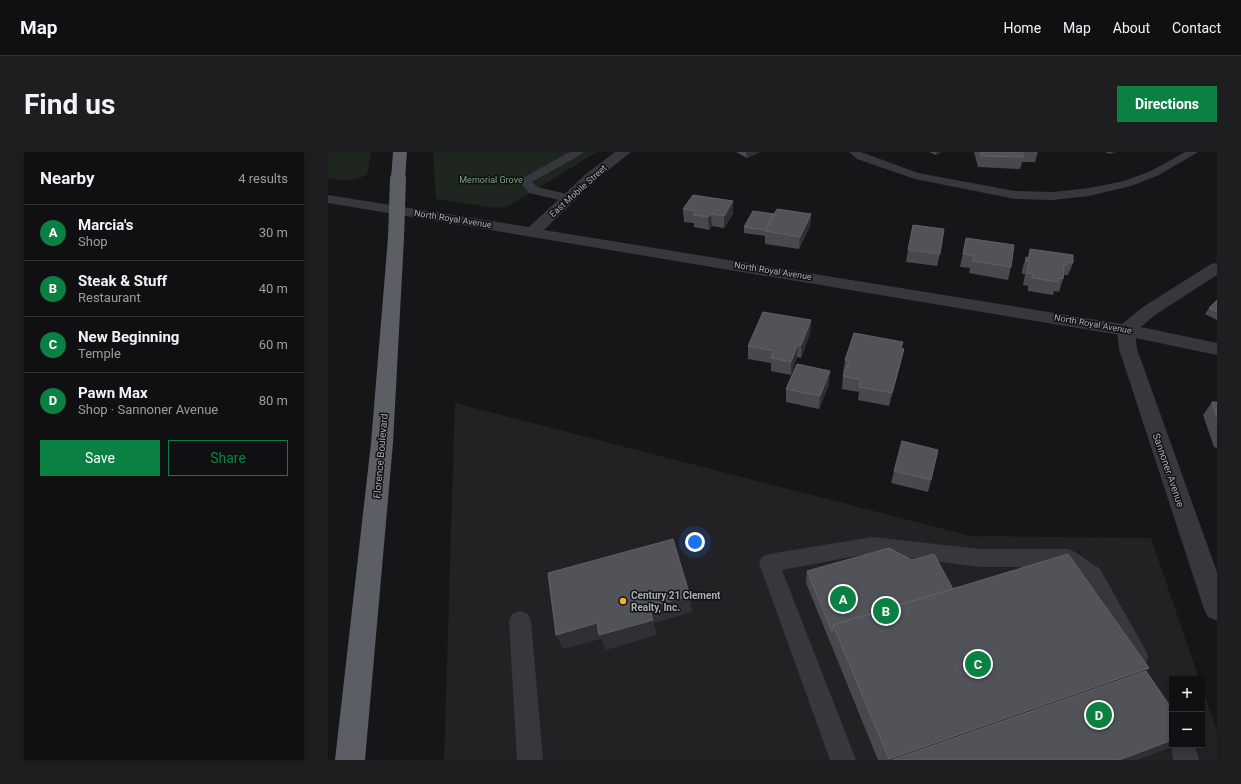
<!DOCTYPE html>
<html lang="en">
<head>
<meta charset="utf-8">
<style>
  :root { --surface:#101012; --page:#1e1e20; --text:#f1f3f6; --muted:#9c9d9f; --line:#303032; --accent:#0b8043 }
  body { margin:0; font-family:Roboto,sans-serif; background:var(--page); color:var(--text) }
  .controls { position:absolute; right:12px; bottom:12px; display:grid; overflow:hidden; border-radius:0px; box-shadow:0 2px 6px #0003 }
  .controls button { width:36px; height:36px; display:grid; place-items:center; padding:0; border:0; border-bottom:1px solid var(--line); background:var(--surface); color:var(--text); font:20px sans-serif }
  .you { position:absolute; left:367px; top:390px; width:14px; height:14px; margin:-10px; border:3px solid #fff; border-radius:50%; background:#1a73e8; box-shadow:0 0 0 6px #1a73e833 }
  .badge { display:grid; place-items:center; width:26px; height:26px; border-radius:50%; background:var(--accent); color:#fff; font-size:13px; font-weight:700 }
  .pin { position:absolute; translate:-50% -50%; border:2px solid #fff; box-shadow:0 1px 4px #0006 }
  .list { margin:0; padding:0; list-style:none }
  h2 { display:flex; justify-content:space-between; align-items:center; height:52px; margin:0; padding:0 16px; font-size:17px }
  h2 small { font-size:13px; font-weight:400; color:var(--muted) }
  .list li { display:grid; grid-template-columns:26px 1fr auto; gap:12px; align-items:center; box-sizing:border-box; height:56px; padding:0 16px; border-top:1px solid var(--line) }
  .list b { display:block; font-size:15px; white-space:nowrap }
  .list p { margin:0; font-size:13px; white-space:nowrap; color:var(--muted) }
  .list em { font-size:13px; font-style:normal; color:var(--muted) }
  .actions { display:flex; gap:8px; padding:12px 16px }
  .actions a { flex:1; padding:9px 0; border:1px solid var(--accent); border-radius:0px; text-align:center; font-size:14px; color:var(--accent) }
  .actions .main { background:var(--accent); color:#fff }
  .map { position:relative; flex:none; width:889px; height:608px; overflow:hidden; border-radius:0px }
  header { display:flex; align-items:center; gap:24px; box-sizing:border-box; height:56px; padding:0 20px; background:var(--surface); border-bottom:1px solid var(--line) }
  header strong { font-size:19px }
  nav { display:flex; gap:22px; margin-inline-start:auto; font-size:14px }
  .intro { display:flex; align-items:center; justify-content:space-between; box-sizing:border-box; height:96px; padding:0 24px }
  h1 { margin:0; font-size:28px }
  .button { padding:10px 18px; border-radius:0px; background:var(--accent); color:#fff; font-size:14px; font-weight:700 }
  main { display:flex; gap:24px; padding:0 24px }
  aside { flex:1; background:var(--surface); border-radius:0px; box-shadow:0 2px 6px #0003 }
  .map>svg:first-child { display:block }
  .built { fill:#222225 }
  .green { fill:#1e261f }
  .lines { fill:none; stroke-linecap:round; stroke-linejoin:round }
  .service { fill:#37383d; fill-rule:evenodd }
  .minor { fill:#37383d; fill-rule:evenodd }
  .tertiary { fill:#37383d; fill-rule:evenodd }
  .trunk { fill:#5b5e65; fill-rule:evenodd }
  .trunk-bridge { stroke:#5b5e65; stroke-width:16 }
  .wall { fill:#47494d }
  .shaded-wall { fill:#2f3033 }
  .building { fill:#525359; stroke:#5f6168 }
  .poi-dot { fill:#f2b134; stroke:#111113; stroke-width:1.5 }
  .labels { text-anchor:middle; stroke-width:3; stroke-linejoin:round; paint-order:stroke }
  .far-park-label { font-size:9px; fill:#7fa381; stroke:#111113 }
  .far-street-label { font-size:9px; fill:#a8adb8; stroke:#111113 }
  .street-label { font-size:10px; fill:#a8adb8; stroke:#111113 }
  .poi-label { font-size:10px; font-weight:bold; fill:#a8adb8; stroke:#111113; text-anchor:start }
</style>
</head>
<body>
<header>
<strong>Map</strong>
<nav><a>Home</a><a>Map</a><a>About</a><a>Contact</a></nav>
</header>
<div class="intro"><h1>Find us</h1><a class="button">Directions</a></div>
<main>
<aside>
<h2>Nearby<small>4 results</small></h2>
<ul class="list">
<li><span class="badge">A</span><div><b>Marcia's</b><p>Shop</p></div><em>30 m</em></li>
<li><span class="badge">B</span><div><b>Steak &amp; Stuff</b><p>Restaurant</p></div><em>40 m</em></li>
<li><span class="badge">C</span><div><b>New Beginning</b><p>Temple</p></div><em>60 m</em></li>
<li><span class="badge">D</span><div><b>Pawn Max</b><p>Shop · Sannoner Avenue</p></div><em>80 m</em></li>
</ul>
<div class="actions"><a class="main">Save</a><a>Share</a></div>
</aside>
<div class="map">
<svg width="889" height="608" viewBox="0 0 889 608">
  <rect width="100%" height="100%" fill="#161618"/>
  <path class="built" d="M 127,251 L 643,384 L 823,386 L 871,527 L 844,527 L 844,593 L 874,593 L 874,535 L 889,579 L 889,608 L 116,608 Z"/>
  <path class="green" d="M 0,0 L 43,0 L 39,22 C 26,31 15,28 0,26 Z
    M 105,0 L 269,0 L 181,54 L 169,56 L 108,47 Z"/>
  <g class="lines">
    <path class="service" d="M 242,0 L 255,0 L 254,2 L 204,30 L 209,35 L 244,43 L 246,46 L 244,49 L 240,50 L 201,41 L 191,29 L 193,27 Z
      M 521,0 L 533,0 L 590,21 L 687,39 L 725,40 L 761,36 L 796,29 L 823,19 L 857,0 L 870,0 L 831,23 L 803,34 L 761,44 L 725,48 L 687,47 L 587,27 L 529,7 Z
      M 544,385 L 652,397 L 740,397 L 747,400 L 772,417 L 817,497 L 820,505 L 817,513 L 809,516 L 801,513 L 758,429 L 736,415 L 652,415 L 544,401 L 454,418 L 528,608 L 502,608 L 431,411 L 434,405 L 441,402 Z
      M 192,459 L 200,462 L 203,469 L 215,608 L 189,608 L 181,469 L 184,462 Z
      M 844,590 L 844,593 L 867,593 L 871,608 L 845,608 L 843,593 Z"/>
    <path class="minor" d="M 798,172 L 805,174 L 807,178 L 809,197 L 889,420 L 889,469 L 880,465 L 876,457 L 791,197 L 789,178 L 791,174 Z"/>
    <path class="tertiary" d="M 287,0 L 303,0 L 268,28 L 216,78 L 794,172 L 815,155 L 883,112 L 889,111 L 889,123 L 827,163 L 813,175 L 889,191 L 889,203 L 798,184 L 0,51 L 0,43 L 201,75 L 258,22 Z"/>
    <path class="trunk" d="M 65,0 L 79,0 L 77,27 L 75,30 L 70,31 L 65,30 L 63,27 Z
      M 68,81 L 74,83 L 76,86 L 65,291 L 37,608 L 7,608 L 43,291 L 60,86 L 62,83 Z"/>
    <path class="trunk-bridge" d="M 68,86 L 70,27"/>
  </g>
  <path class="wall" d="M 408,0 L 432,0 L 419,6 Z
    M 601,0 L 613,0 L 608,3 Z
    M 646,0 L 710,0 L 707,10 L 694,10 L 692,17 L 650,15 Z
    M 777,0 L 788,0 L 782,2 Z
    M 355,57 L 405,62 L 396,76 L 384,74 L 381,78 L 366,75 L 366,71 L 356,70 Z
    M 446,62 L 483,62 L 482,74 L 471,97 L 437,92 L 437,84 L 416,81 L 416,75 Z
    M 638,86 L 683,115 L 680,128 L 641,121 L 642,116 L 632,115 Z
    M 702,97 L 745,111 L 740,123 L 736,123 L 735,127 L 731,140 L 726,139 L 725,143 L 700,139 L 700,134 L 695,133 L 697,122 L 694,122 L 694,118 L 698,105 L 700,105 Z
    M 580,98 L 612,102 L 609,114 L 578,110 Z
    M 889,148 L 889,168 L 877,162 L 881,156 Z
    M 483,168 L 482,181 L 473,206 L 469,205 L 463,223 L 443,219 L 443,211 L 420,207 L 420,194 Z
    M 573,196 L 573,210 L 561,254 L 530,248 L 531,240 L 514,237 L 515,224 L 516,221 L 515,221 L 517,208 Z
    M 501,232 L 491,257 L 458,250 L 458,237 Z
    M 884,250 L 889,250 L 889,296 L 886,295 L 875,263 Z
    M 566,319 L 603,328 L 600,340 L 563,331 Z
    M 479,419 L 625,437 L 821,516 L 818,519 L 845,594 L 808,608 L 550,608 L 478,431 Z"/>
  <path class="shaded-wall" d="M 418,0 L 432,0 L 419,6 Z
    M 608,0 L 613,0 L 608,3 Z
    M 783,0 L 788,0 L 782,2 Z
    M 405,49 L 405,62 L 396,76 L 396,64 Z
    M 383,62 L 384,74 L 381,78 L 380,65 Z
    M 483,62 L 482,74 L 471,97 L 472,85 Z
    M 483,168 L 482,181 L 473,206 L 473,193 Z
    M 470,192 L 469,205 L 463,223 L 463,210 Z
    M 576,197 L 573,210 L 561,254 L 564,241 Z
    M 502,219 L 501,232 L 491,257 L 492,244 Z
    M 362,444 L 364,460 L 326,471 L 329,483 L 278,498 L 273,487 L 235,497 L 228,483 Z
    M 821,516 L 804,533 L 592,608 L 561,608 L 561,607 Z
    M 844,588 L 844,593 L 846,593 L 845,594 L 808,608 L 791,608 Z"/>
  <path class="building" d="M 652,0 L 694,0 L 696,5 L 653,4 Z
    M 365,43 L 405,49 L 396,64 L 383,62 L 380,65 L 365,63 L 368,59 L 355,57 Z
    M 449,57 L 483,62 L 472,85 L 437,79 Z
    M 425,59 L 446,62 L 437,78 L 416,75 Z
    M 585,73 L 616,77 L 612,102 L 580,98 Z
    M 638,86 L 686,93 L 683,115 L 645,109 L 645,104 L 635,102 Z
    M 702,97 L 745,103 L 745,111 L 739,110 L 739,113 L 736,113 L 735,127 L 730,126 L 730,130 L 704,126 L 705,122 L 699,121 L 701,110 L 698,109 L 698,105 L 701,106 Z
    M 889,148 L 889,160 L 881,156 Z
    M 435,160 L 483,168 L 473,193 L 470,192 L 463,210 L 443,206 L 446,199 L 420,194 Z
    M 526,181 L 575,190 L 573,196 L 576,197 L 564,241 L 531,235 L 533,228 L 515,224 L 521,209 L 517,208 Z
    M 469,212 L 502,219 L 492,244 L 458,237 Z
    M 884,250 L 889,250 L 889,265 Z
    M 574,289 L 610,298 L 603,328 L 566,319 Z
    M 345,387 L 362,444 L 321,455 L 325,468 L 271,483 L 269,471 L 228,483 L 220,421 Z
    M 561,396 L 584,408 L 606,402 L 625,437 L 505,473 L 504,480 L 479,419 Z
    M 740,402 L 821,516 L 561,607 L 505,473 Z
    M 818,519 L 844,557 L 844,588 L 791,608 L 564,608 Z"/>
  <circle class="poi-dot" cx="295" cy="449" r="4"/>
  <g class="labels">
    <g class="far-park-label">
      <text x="163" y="31">Memorial Grove</text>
    </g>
    <g class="far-street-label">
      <text transform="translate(250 39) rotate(-42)" y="3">East Mobile Street</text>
      <text transform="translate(125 67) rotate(9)" y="3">North Royal Avenue</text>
      <text transform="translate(445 119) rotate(9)" y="3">North Royal Avenue</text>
      <text transform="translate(765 172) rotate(10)" y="3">North Royal Avenue</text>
    </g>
    <g class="street-label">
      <text transform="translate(52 304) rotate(-85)" y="4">Florence Boulevard</text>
      <text transform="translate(841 318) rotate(71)" y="4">Sannoner Avenue</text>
    </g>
    <g class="poi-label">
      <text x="303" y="447">Century 21 Clement<tspan x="303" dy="12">Realty, Inc.</tspan></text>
    </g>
  </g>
</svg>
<div class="controls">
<button>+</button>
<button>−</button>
</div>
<div class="you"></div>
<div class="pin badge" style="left:515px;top:447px">A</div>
<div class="pin badge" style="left:558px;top:459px">B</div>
<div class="pin badge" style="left:650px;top:512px">C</div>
<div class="pin badge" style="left:771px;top:563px">D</div>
</div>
</main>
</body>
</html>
